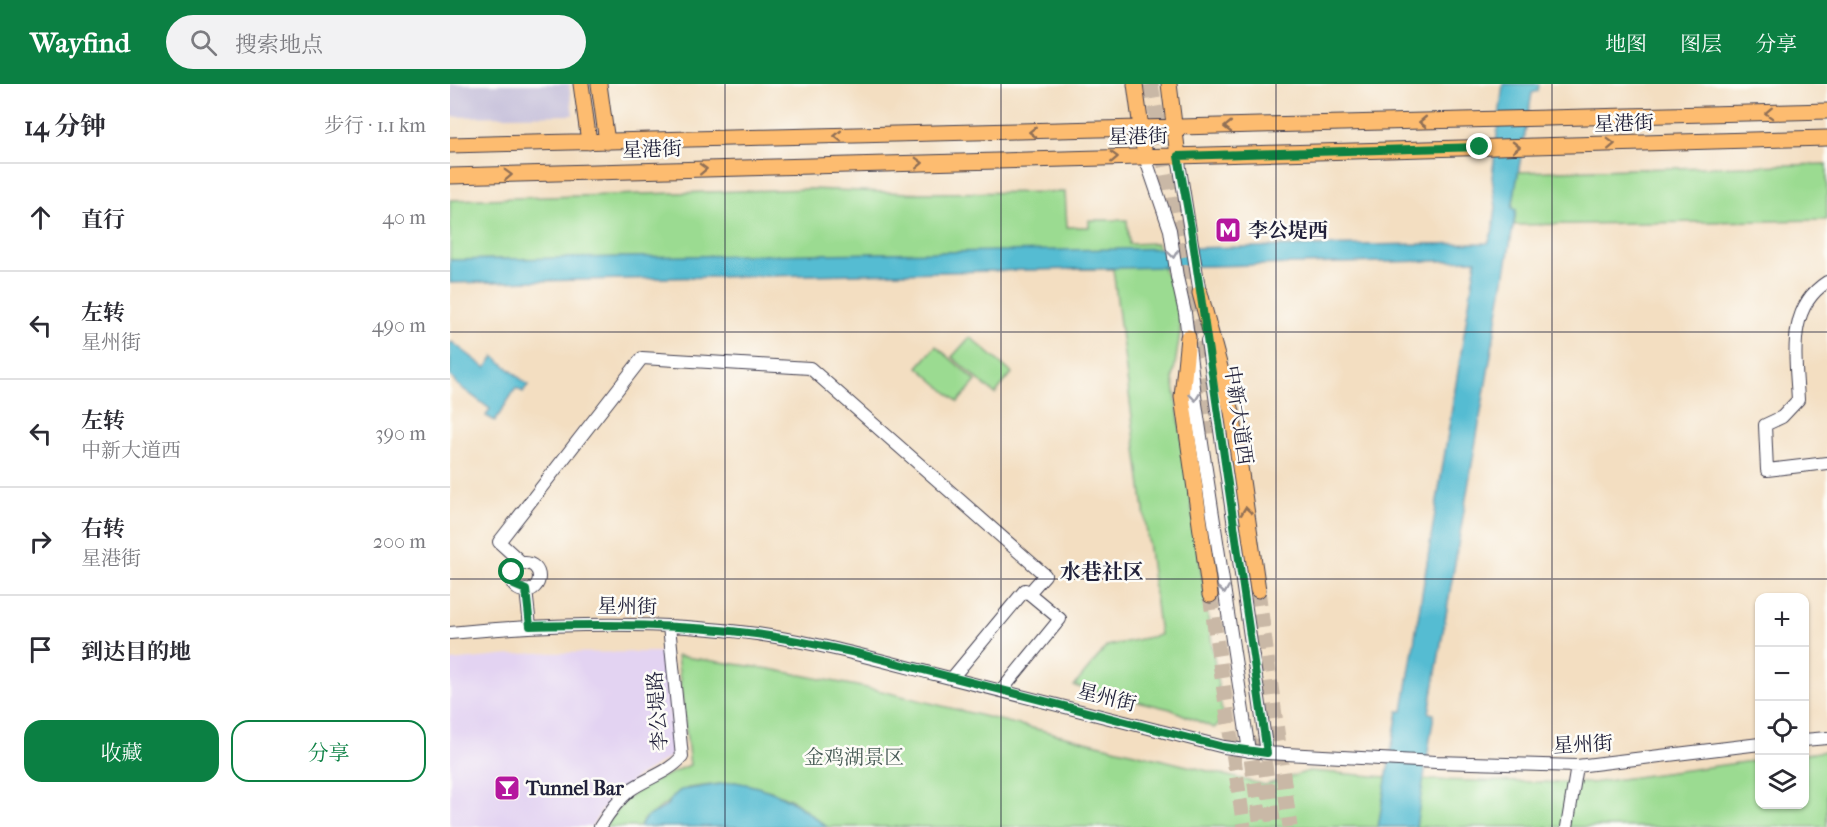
<!DOCTYPE html>
<html lang="zh">
<head>
<meta charset="utf-8">
<style>
  :root { --surface:#fff; --page:#f2f2f3; --text:#2b2b33; --muted:#7c7c81; --line:#e1e1e2; --accent:#0b8043 }
  body { margin:0; font-family:"IM FELL French Canon","Noto Serif SC",serif; background:var(--page); color:var(--text) }
  .controls { position:absolute; right:18px; bottom:18px; display:grid; overflow:hidden; border-radius:12px; box-shadow:0 2px 4px #0004 }
  .controls button { width:54px; height:54px; display:grid; place-items:center; padding:0; border:0; border-bottom:2px solid var(--line); background:var(--surface); color:var(--text); font:30px sans-serif }
  .stop { position:absolute; width:18px; height:18px; margin:-14px; border:4px solid #0b8043; border-radius:50%; background:#fff }
  .stop.end { background:#0b8043; border-color:#fff; box-shadow:0 2px 6px #0008 }
  .list { margin:0; padding:0; list-style:none }
  h2 { display:flex; justify-content:space-between; align-items:center; height:78px; margin:0; padding:0 24px; font-size:26px }
  h2 small { font-size:20px; font-weight:400; color:var(--muted) }
  .list li { display:grid; grid-template-columns:39px 1fr auto; gap:18px; align-items:center; box-sizing:border-box; height:108px; padding:0 24px; border-top:2px solid var(--line) }
  .list b { display:block; font-size:22px; white-space:nowrap }
  .list p { margin:0; font-size:20px; white-space:nowrap; color:var(--muted) }
  .list em { font-size:20px; font-style:normal; color:var(--muted) }
  .actions { display:flex; gap:12px; padding:18px 24px }
  .actions a { flex:1; padding:14px 0; border:2px solid var(--accent); border-radius:18px; text-align:center; font-size:21px; color:var(--accent) }
  .actions .main { background:var(--accent); color:#fff }
  .icon { flex:none; width:33px; height:33px; fill:none; stroke:currentColor; stroke-width:2; stroke-linecap:round; stroke-linejoin:round }
  .map { position:relative; flex:none; width:1377px; height:743px; overflow:hidden }
  header { display:flex; align-items:center; gap:36px; box-sizing:border-box; height:84px; padding:0 30px; background:var(--accent); color:#fff }
  header strong { font-size:28px }
  nav { display:flex; gap:33px; margin-inline-start:auto; font-size:21px }
  .search { width:420px; height:54px; background:var(--page); display:flex; align-items:center; gap:15px; box-sizing:border-box; padding:0 21px; border-radius:33px; color:var(--muted); font-size:22px }
  main { display:flex }
  aside { flex:1; background:var(--surface) }
  .map>svg:first-child { display:block }
  .built { fill:#e3d3f2 }
  .industrial { fill:#c6c0da }
  .green { fill:#9bdb91; stroke:#5e7e66; stroke-width:1.5 }
  .water { fill:#54bcd2; stroke:#3b6f86; stroke-width:1.5 }
  .lines { fill:none; stroke-linecap:round; stroke-linejoin:round }
  .major-tunnel { stroke:#c9b8a6; stroke-width:15; stroke-dasharray:15 8; stroke-linecap:butt }
  .minor-casing { stroke:#413e4f; stroke-width:14 }
  .major-casing { stroke:#413e4f; stroke-width:17 }
  .minor { stroke:#fff; stroke-width:12 }
  .major { stroke:#fdbc70; stroke-width:15 }
  .oneway { stroke:#906f56 }
  .oneway2 { stroke:#9c9ca7 }
  .route { stroke:#0b8043; stroke-width:8 }
  .grid { fill:none; stroke:#22223b; stroke-width:1.5; stroke-opacity:0.55 }
  .labels { text-anchor:middle; stroke-width:5; stroke-linejoin:round; paint-order:stroke }
  .street-label { font-size:20px; fill:#22223b; stroke:#fdfcf7 }
  .poi-label { font-size:20px; font-weight:bold; fill:#22223b; stroke:#fdfcf7; text-anchor:start }
  .park-label { font-size:20px; fill:#465a55; stroke:#fdfcf7 }
  .neighbourhood-label { font-size:21px; font-weight:bold; fill:#22223b; stroke:#fdfcf7 }
</style>
</head>
<body>
<header>
<strong>Wayfind</strong>
<div class="search"><svg class="icon" aria-label="search" viewBox="0 0 24 24"><circle cx="10" cy="10" r="6"/><path d="M15 15l6 6"/></svg>搜索地点</div>
<nav><a>地图</a><a>图层</a><a>分享</a></nav>
</header>
<main>
<aside>
<h2>14 分钟<small>步行 · 1.1 km</small></h2>
<ul class="list">
<li><svg class="icon" aria-label="ahead" viewBox="0 0 24 24"><path d="M12 20V5M6 11l6-6 6 6"/></svg><div><b>直行</b></div><em>40 m</em></li>
<li><svg class="icon" aria-label="left" viewBox="0 0 24 24"><path d="M17 20v-9H6M10 6l-5 5 5 5"/></svg><div><b>左转</b><p>星州街</p></div><em>490 m</em></li>
<li><svg class="icon" aria-label="left" viewBox="0 0 24 24"><path d="M17 20v-9H6M10 6l-5 5 5 5"/></svg><div><b>左转</b><p>中新大道西</p></div><em>390 m</em></li>
<li><svg class="icon" aria-label="right" viewBox="0 0 24 24"><path d="M7 20v-9h11M14 6l5 5-5 5"/></svg><div><b>右转</b><p>星港街</p></div><em>200 m</em></li>
<li><svg class="icon" aria-label="arrive" viewBox="0 0 24 24"><path d="M6 21V4h12l-3 4 3 4H6"/></svg><div><b>到达目的地</b></div></li>
</ul>
<div class="actions"><a class="main">收藏</a><a>分享</a></div>
</aside>
<div class="map">
<svg width="1377" height="743" viewBox="0 0 1377 743">
  <rect width="100%" height="100%" fill="#fdfcf7"/>
  <filter id="ink" filterUnits="userSpaceOnUse"><feTurbulence type="fractalNoise" baseFrequency=".0167" numOctaves="2"/><feDisplacementMap in="SourceGraphic" scale="12" xChannelSelector="R" yChannelSelector="G"/><feConvolveMatrix kernelMatrix="1 2 1 2 8 2 1 2 1" color-interpolation-filters="sRGB"/></filter>
  <filter id="wash" filterUnits="userSpaceOnUse"><feTurbulence type="fractalNoise" baseFrequency=".008" numOctaves="4" result="noise"/><feDisplacementMap in="SourceGraphic" scale="24" xChannelSelector="R" yChannelSelector="G"/><feGaussianBlur stdDeviation="1.35" result="paint"/><feColorMatrix in="noise" values="0 0 0 0 0 0 0 0 0 0 0 0 0 0 0 0 0 1.4 0 .05"/><feComposite in="paint" operator="in"/></filter>
  <g filter="url(#wash)">
    <rect width="100%" height="100%" fill="#f3dec1"/>
    <path class="built" d="M 216,568 L 224,660 L 223,671 L 187,693 L 172,706 L 153,725 L 141,743 L 0,743 L 0,577 L 83,569 Z"/>
    <path class="industrial" d="M 0,0 L 119,0 L 123,31 L 0,33 Z"/>
    <path class="green" d="M 1377,80 L 1377,136 L 1064,141 L 1066,126 L 1062,125 L 1068,88 Z
      M 359,105 L 460,109 L 615,108 L 617,143 L 639,143 L 639,136 L 677,136 L 679,160 L 707,159 L 712,183 L 726,208 L 730,223 L 730,249 L 723,294 L 773,636 L 764,644 L 720,625 L 624,602 L 657,562 L 710,551 L 663,185 L 529,186 L 527,168 L 0,176 L 0,116 Z
      M 520,253 L 562,289 L 545,310 L 502,273 Z
      M 486,262 L 526,297 L 508,318 L 468,283 Z
      M 227,572 L 320,585 L 427,606 L 815,701 L 859,687 L 976,696 L 1141,699 L 1309,676 L 1310,720 L 1354,720 L 1355,670 L 1377,667 L 1377,743 L 377,743 L 342,716 L 321,707 L 285,698 L 238,704 L 193,736 L 190,743 L 154,743 C 161,734 168,724 176,716 C 194,700 219,690 240,681 Z"/>
    <path class="water" d="M 1053,0 L 1089,0 L 1088,7 L 1082,9 L 1062,124 L 1066,126 L 979,629 L 984,630 L 966,743 L 928,743 L 948,627 L 953,627 L 1026,176 L 0,199 L 0,176 L 1038,159 L 1043,146 L 1046,123 L 1042,93 Z
      M 2,258 L 36,284 L 44,272 L 78,301 L 73,308 L 66,304 L 45,337 L 36,332 L 40,325 L 8,301 L 0,292 L 0,260 Z
      M 285,698 C 327,705 345,718 377,743 L 190,743 C 197,727 207,731 217,721 C 222,715 224,710 231,706 Z"/>
  </g>
  <g filter="url(#ink)">
    <g class="lines">
      <path class="major-tunnel" d="M 701,0 L 737,213
        M 745,212 L 755,274
        M 748,293 L 756,350
        M 808,506 L 840,743
        M 760,511 L 794,743
        M 798,653 L 811,743
        M 811,654 L 824,743"/>
      <g class="minor-casing">
        <path id="minor" d="M 728,72 L 751,216
          M 695,73 L 720,146 L 727,193 L 735,229 L 746,320 L 799,667
          M 1377,198 C 1336,224 1346,274 1348,316 L 1332,333 L 1315,341 L 1317,386 L 1377,379
          M 757,257 L 817,669
          M 72,479 L 49,458 L 192,274 L 360,284 L 595,491 L 579,509
          M61 493a14 14 0 1 1 28 0a14 14 0 1 1-28 0Z
          M 76,506 L 80,542
          M 0,549 C 102,539 206,536 307,550 C 368,559 426,575 484,590 C 581,614 678,638 774,663 L 817,669 L 986,678 L 1127,682 L 1310,660
          M 502,594 L 575,506 L 610,535 L 552,606
          M 1354,656 L 1377,654
          M 150,743 C 158,730 168,716 180,706 C 197,694 218,689 232,673 L 219,542
          M 1117,743 L 1127,682"/>
      </g>
      <g class="major-casing">
        <path id="major" d="M 131,0 L 139,58
          M 149,0 L 157,58
          M 685,0 L 695,73
          M 719,0 L 728,72
          M 0,61 L 1377,27
          M 0,92 L 1377,54
          M 750,209 L 782,328 L 808,506
          M 738,253 L 732,313 L 760,511"/>
      </g>
      <use href="#minor" class="minor"/>
      <use href="#major" class="major"/>
    </g>
    <defs><path id="oneway-chevron" d="M-2-3.5L2.5 0L-2 3.5" fill="none" stroke-width="1.6" stroke-linecap="round" stroke-linejoin="round" transform="scale(1.5)"/></defs>
    <g class="oneway">
      <use href="#oneway-chevron" transform="translate(1319 29) rotate(178)"/>
      <use href="#oneway-chevron" transform="translate(973 38) rotate(179)"/>
      <use href="#oneway-chevron" transform="translate(778 43) rotate(179)"/>
      <use href="#oneway-chevron" transform="translate(583 48) rotate(179)"/>
      <use href="#oneway-chevron" transform="translate(388 52) rotate(179)"/>
      <use href="#oneway-chevron" transform="translate(1161 60) rotate(-2)"/>
      <use href="#oneway-chevron" transform="translate(1066 63) rotate(-1)"/>
      <use href="#oneway-chevron" transform="translate(664 73) rotate(-2)"/>
      <use href="#oneway-chevron" transform="translate(469 79) rotate(-2)"/>
      <use href="#oneway-chevron" transform="translate(253 85) rotate(-2)"/>
      <use href="#oneway-chevron" transform="translate(58 91) rotate(-2)"/>
      <use href="#oneway-chevron" transform="translate(796 427) rotate(-98)"/>
    </g>
    <g class="oneway2">
      <use href="#oneway-chevron" transform="translate(723 170) rotate(82)"/>
      <use href="#oneway-chevron" transform="translate(745 313) rotate(83)"/>
      <use href="#oneway-chevron" transform="translate(774 506) rotate(81)"/>
    </g>
  </g>
  <g class="lines" filter="url(#ink)">
    <path class="route" d="M 62,488 L 64,501 L 76,506 L 80,542 C 156,540 231,540 306,550 C 343,555 379,563 415,571 L 774,663 L 817,669 L 741,144 L 728,72 L 1030,63"/>
  </g>
  <path class="grid" d="M 275,0 L 275,743M 551,0 L 551,743M 826,0 L 826,743M 1102,0 L 1102,743M 0,248 L 1377,248M 0,495 L 1377,495"/>
  <defs>
    <g id="metro-square" transform="scale(1.35)"><rect x="-9" y="-9" width="18" height="18" rx="4" fill="#b5179e" stroke="#fdfcf7"/><path d="M-5.5 5V-5H-3L0 0L3-5H5.5V5H3V-.5L0 4L-3-.5V5Z" fill="#fff"/></g>
    <g id="bar-square" transform="scale(1.35)"><rect x="-9" y="-9" width="18" height="18" rx="4" fill="#b5179e" stroke="#fdfcf7"/><path d="M-6-5H6L.8 .8V4.5H3.5V6h-7V4.5H-.8V.8Z" fill="#fff"/></g>
  </defs>
  <g fill-rule="evenodd">
    <use href="#metro-square" x="778" y="146"/>
    <use href="#bar-square" x="57" y="704"/>
  </g>
  <g class="labels">
    <g class="street-label">
      <text transform="translate(1174 39) rotate(-2)" y="7">星港街</text>
      <text transform="translate(688 52) rotate(-1)" y="7">星港街</text>
      <text transform="translate(202 65) rotate(-2)" y="7">星港街</text>
      <text transform="translate(789 331) rotate(82)" y="7">中新大道西</text>
      <text transform="translate(177 522) rotate(1)" y="7">星州街</text>
      <text transform="translate(657 613) rotate(14)" y="7">星州街</text>
      <text transform="translate(207 627) rotate(-94)" y="7">李公堤路</text>
      <text transform="translate(1133 660) rotate(-3)" y="7">星州街</text>
    </g>
    <g class="poi-label">
      <text x="798" y="153">李公堤西</text>
      <text x="76" y="711">Tunnel Bar</text>
    </g>
    <g class="park-label">
      <text x="404" y="680">金鸡湖景区</text>
    </g>
    <g class="neighbourhood-label">
      <text x="652" y="495">水巷社区</text>
    </g>
  </g>
</svg>
<div class="controls">
<button>+</button>
<button>−</button>
<button><svg class="icon" aria-label="locate" viewBox="0 0 24 24"><circle cx="12" cy="12" r="6"/><path d="M12 2v4M12 18v4M2 12h4M18 12h4"/></svg></button>
<button><svg class="icon" aria-label="layers" viewBox="0 0 24 24"><path d="M12 4l9 5-9 5-9-5zM3 14l9 5 9-5"/></svg></button>
</div>
<div class="stop" style="left:62px;top:488px"></div>
<div class="stop end" style="left:1030px;top:63px"></div>
</div>
</main>
</body>
</html>
